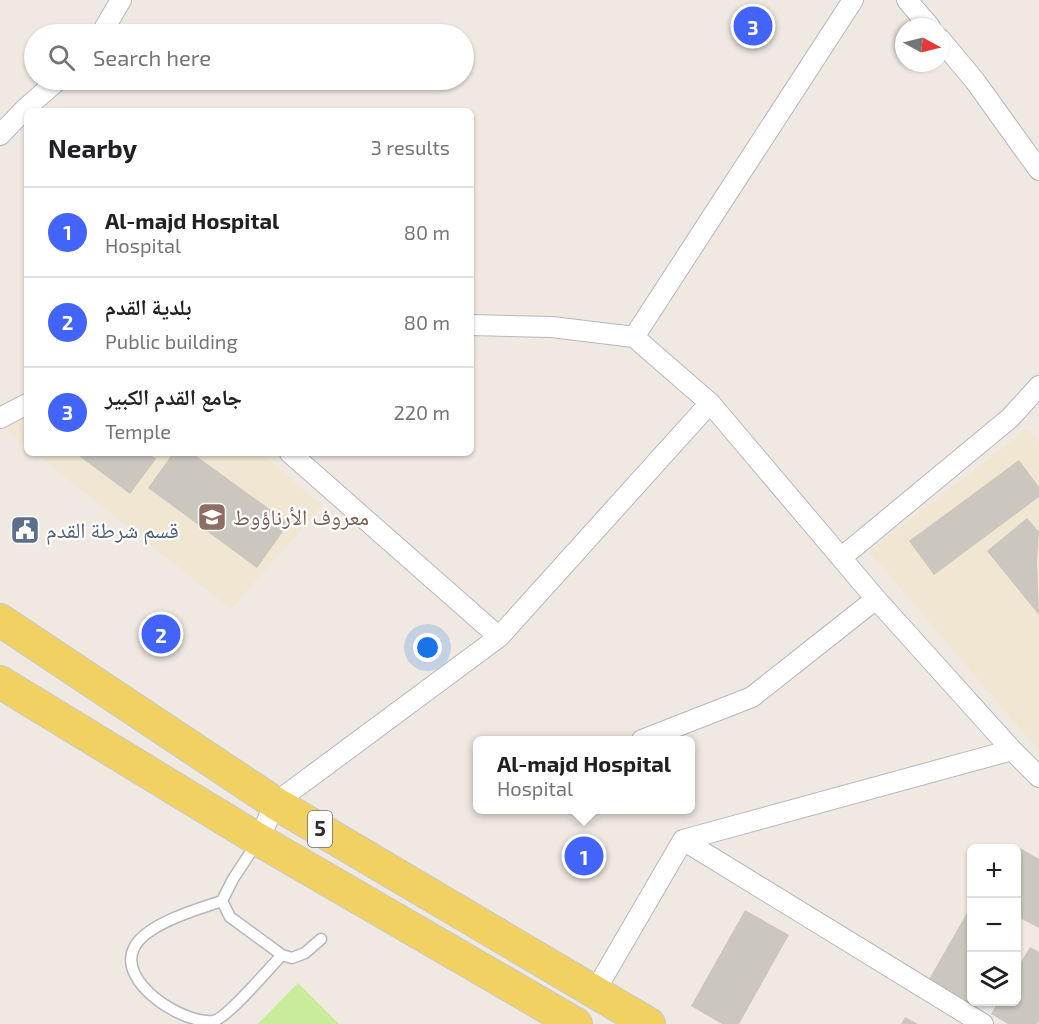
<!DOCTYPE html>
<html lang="en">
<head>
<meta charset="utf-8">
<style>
  :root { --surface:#fff; --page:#f2f2f2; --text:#202124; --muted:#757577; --line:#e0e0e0; --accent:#4264fb }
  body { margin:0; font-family:"Exo 2","Noto Naskh Arabic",sans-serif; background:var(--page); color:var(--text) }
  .controls { position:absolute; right:18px; bottom:18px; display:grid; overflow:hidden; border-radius:9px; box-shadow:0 2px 4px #0004 }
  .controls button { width:54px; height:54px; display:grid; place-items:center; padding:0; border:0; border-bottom:2px solid var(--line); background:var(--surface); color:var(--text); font:30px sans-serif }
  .compass { position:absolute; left:895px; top:18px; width:54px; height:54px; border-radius:50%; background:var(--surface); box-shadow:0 2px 4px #0004; rotate:97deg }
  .you { position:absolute; left:428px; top:648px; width:21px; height:21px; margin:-15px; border:4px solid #fff; border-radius:50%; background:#1a73e8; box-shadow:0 0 0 9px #1a73e833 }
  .badge { display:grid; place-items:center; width:39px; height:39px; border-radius:50%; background:var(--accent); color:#fff; font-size:20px; font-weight:700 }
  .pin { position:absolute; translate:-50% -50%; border:3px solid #fff; box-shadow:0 2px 6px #0006 }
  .popup { position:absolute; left:473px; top:736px; width:222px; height:78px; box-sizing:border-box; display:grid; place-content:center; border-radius:9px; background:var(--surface); filter:drop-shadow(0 2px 4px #0005); font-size:20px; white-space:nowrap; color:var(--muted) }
  .popup b { font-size:22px; color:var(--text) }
  .popup::after { content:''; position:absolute; left:50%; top:100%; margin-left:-12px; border:12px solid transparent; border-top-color:var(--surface) }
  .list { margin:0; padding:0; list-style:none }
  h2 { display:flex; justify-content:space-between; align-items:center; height:78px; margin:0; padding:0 24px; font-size:26px }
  h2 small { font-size:20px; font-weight:400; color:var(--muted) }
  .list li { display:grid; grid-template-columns:39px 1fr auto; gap:18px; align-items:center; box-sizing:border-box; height:90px; padding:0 24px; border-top:2px solid var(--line) }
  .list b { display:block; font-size:22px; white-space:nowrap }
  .list p { margin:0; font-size:20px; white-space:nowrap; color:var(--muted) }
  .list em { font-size:20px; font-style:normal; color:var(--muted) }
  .icon { flex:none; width:33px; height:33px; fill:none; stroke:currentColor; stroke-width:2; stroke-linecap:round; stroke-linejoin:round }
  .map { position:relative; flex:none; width:1039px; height:1024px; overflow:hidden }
  .search { position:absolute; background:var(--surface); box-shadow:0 2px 4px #0004; left:24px; top:24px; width:450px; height:66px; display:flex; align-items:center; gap:15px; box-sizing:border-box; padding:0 21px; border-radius:33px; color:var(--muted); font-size:22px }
  .panel { position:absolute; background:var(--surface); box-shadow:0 2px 4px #0004; left:24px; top:108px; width:450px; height:348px; border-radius:9px }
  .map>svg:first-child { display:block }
  .education { fill:#f0e6d1 }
  .pitch { fill:#c9ec9a }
  .building { fill:#cbc7bf }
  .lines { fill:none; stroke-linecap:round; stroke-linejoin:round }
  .service-casing { stroke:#b4b7c1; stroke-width:13 }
  .minor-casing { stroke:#b4b7c1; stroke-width:22 }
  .primary-casing { stroke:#c9c9c9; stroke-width:34 }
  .service { stroke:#fff; stroke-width:10 }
  .minor { stroke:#fff; stroke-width:20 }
  .primary { stroke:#f2d163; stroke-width:32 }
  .labels { text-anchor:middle; stroke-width:4.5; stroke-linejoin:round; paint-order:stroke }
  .shield { fill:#fff; stroke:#6d6d6d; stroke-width:1.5 }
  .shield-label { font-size:21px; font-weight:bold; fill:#2e2e2e }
  .education-label { font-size:22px; fill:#785e54; stroke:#fff; text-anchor:start }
  .service-label { font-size:22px; fill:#4e5e75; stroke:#fff; text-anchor:start }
</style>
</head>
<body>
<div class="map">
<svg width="1039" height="1024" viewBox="0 0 1039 1024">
  <rect width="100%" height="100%" fill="#efe9e1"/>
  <path class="education" d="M 27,414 L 27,446 L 1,426 Z
    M 1027,429 L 1039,442 L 1039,748 L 1033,744 L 869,551 Z
    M 35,453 L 261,453 L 322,506 L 231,609 Z"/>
  <path class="pitch" d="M 298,983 L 339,1024 L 258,1024 Z"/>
  <path class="building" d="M 75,453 L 148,453 L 156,459 L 130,494 Z
    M 173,453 L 192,453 L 289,523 L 257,568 L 148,488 Z
    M 1019,460 L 1039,487 L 1039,497 L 934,575 L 909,541 Z
    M 1027,518 L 1039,532 L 1037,561 L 1039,615 L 987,551 Z
    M 1020,848 L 1039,859 L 1039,928 L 1016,916 L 1016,854 Z
    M 745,910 L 789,935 L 739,1024 L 722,1024 L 691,1006 Z
    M 968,911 L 972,913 L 972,1002 L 979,1002 L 971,1015 L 924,988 Z
    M 1030,947 L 1039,952 L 1039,1021 L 1037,1024 L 1008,1024 L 991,1014 L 998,1002 L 1016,1002 L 1016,970 Z
    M 905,1017 L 918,1024 L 901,1024 Z"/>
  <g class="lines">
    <g class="service-casing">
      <path id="service" d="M 258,841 L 233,879 L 222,901 L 230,917 L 282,955 L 292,958 L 305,953 L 321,939
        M 222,901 C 198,909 145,924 134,948 C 117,982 182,1024 213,1021 C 227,1019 269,968 282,955"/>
    </g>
    <g class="minor-casing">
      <path id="minor" d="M 907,0 L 930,27
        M 101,34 L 121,0
        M 940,39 L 975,81 L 1039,170
        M 0,135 L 27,107 L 58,80
        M 471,325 L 552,327 L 634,337 L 853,0
        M 710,403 L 876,599 L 1012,750 L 1039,777
        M 0,418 L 27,404
        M 290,453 L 499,637
        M 842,557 L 1010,418 L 1039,386
        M 642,740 L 752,697 L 876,599
        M 259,840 L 275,803 L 499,637 L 710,403 L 634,337
        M 683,840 L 983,1024
        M 594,993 L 683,840 L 1012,750"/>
    </g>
    <g class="primary-casing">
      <path id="primary" d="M 0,620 L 275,803 L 649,1024
        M 0,682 L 259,840 L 576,1024"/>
    </g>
    <use href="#service" class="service"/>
    <use href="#minor" class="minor"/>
    <use href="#primary" class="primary"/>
  </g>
  <defs>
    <g id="school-square" transform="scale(1.5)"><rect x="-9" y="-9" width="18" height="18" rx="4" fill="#8d6e63" stroke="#fff"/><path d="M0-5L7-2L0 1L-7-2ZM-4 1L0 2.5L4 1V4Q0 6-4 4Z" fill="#fff"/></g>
    <g id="civic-square" transform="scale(1.5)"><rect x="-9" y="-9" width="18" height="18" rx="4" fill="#5c6f8a" stroke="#fff"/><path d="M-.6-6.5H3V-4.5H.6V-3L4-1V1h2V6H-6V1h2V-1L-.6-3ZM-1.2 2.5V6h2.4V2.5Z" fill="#fff"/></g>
  </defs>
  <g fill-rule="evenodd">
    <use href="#school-square" x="212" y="517"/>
    <use href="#civic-square" x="25" y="530"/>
  </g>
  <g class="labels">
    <rect class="shield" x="308" y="811" width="24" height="36" rx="4.5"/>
    <g class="shield-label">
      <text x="320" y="836">5</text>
    </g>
    <g class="education-label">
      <text x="233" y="525">معروف الأرناؤوط</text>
    </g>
    <g class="service-label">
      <text x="46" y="538">قسم شرطة القدم</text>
    </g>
  </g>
</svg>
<div class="controls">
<button>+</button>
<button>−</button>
<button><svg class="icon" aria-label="layers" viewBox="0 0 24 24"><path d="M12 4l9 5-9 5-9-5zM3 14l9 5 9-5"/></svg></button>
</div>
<svg class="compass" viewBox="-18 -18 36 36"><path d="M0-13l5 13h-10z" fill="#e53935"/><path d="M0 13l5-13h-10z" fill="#757577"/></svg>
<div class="you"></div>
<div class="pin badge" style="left:584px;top:856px">1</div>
<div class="popup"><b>Al-majd Hospital</b>Hospital</div>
<div class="pin badge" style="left:161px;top:634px">2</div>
<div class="pin badge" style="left:753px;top:26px">3</div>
<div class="search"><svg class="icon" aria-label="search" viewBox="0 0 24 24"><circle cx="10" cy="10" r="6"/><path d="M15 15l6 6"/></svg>Search here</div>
<section class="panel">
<h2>Nearby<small>3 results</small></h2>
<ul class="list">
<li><span class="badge">1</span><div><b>Al-majd Hospital</b><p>Hospital</p></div><em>80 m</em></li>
<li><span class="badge">2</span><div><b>بلدية القدم</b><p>Public building</p></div><em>80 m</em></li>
<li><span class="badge">3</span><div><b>جامع القدم الكبير</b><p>Temple</p></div><em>220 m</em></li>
</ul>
</section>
</div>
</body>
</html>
